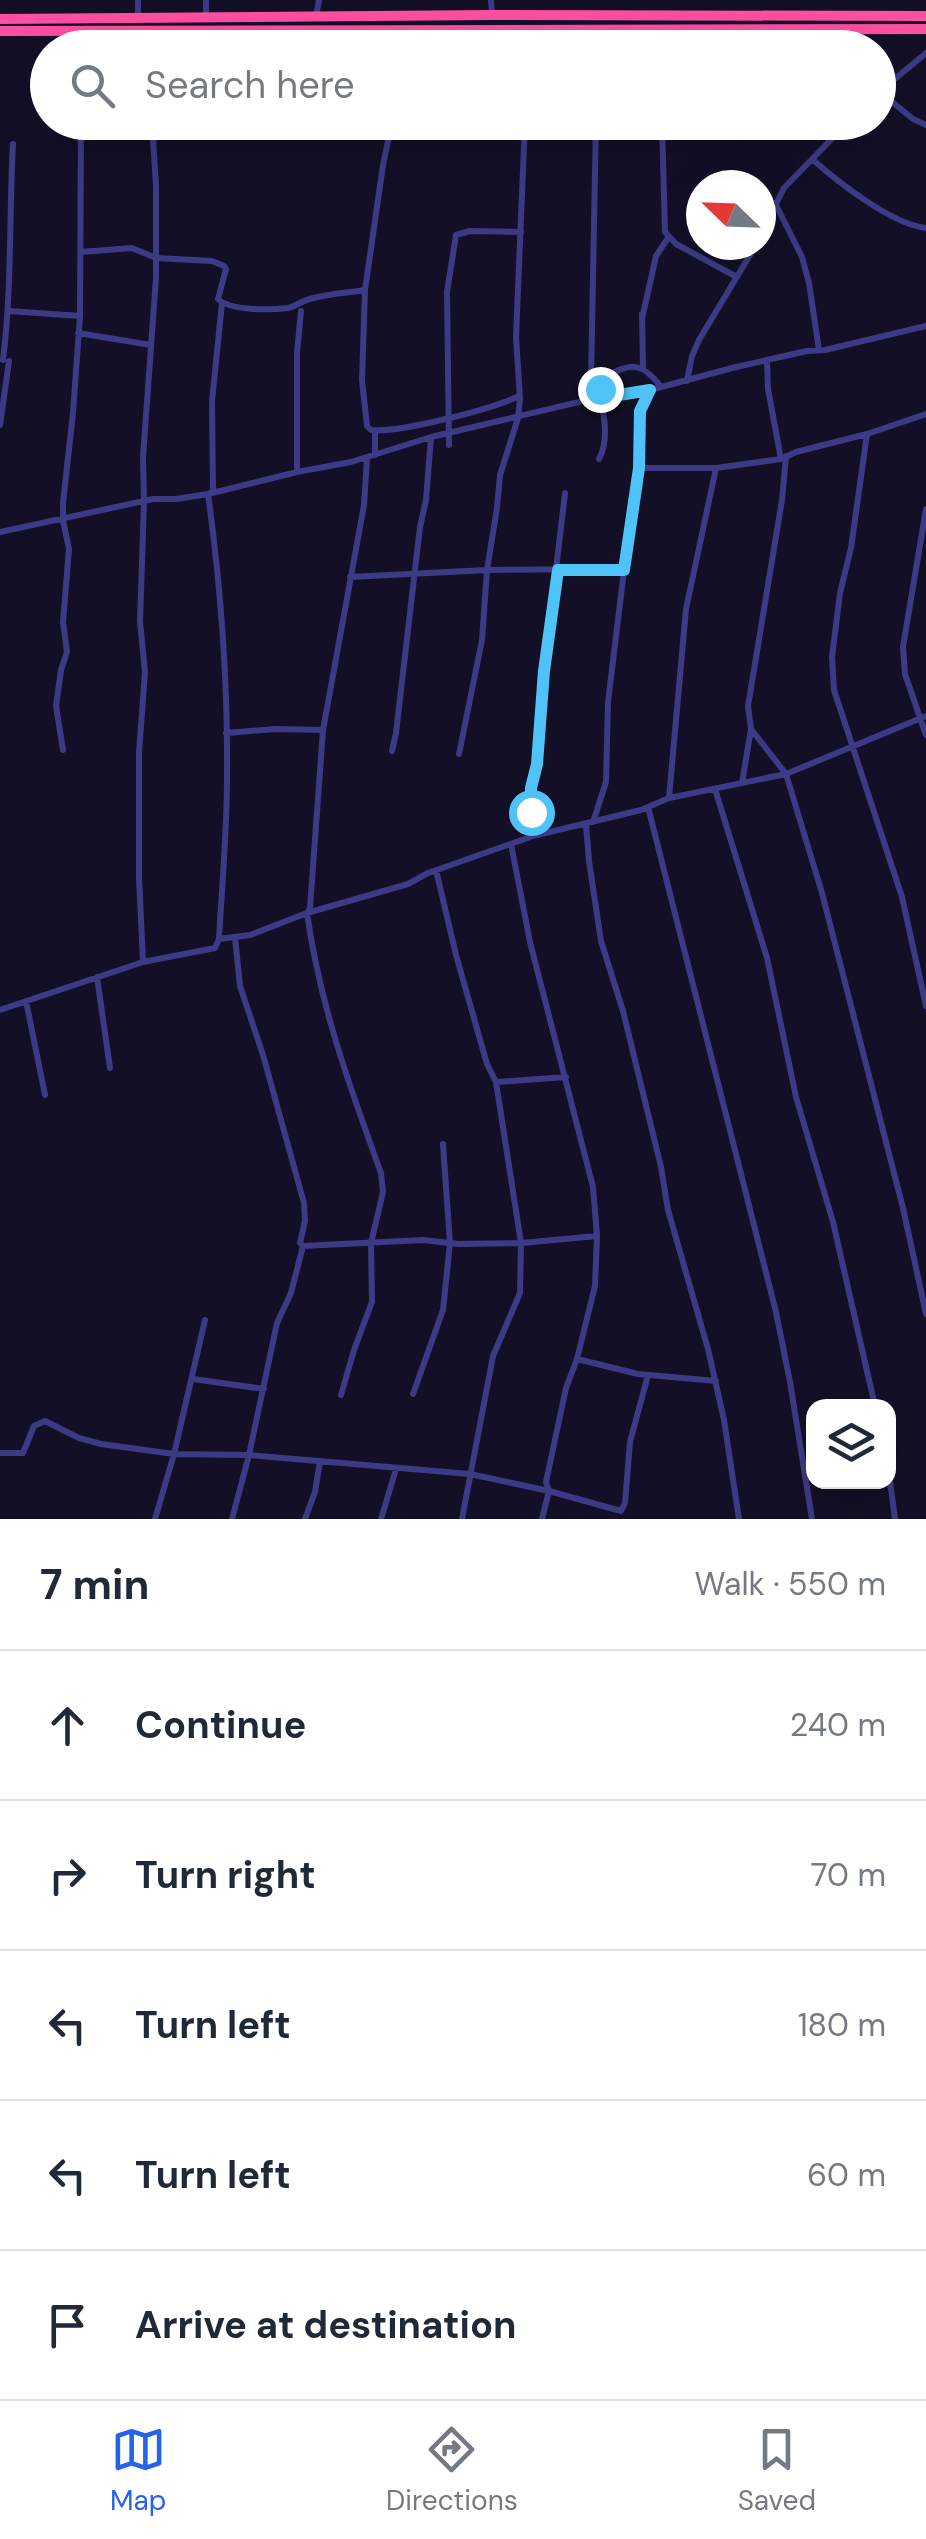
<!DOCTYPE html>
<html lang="en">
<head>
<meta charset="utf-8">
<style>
  :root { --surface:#fff; --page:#f6f6f7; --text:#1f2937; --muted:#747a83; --line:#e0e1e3; --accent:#2563eb }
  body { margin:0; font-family:"DM Sans",sans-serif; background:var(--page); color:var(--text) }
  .controls { position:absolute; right:30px; bottom:30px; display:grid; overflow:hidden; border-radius:20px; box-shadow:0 10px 40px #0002 }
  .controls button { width:90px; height:90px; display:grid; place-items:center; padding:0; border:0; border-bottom:2px solid var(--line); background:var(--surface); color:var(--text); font:50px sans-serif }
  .compass { position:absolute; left:686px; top:170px; width:90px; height:90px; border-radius:50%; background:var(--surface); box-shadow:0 10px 40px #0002; rotate:293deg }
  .stop { position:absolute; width:30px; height:30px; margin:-22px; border:8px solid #4fc3f7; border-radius:50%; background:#fff }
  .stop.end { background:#4fc3f7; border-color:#fff; box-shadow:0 2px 10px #0008 }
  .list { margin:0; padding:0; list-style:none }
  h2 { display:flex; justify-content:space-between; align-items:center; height:130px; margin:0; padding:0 40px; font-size:42px }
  h2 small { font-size:32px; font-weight:400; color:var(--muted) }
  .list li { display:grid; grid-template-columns:65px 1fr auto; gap:30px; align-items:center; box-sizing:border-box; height:150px; padding:0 40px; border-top:2px solid var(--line) }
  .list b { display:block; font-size:38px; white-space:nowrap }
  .list em { font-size:32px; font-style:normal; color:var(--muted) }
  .icon { flex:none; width:55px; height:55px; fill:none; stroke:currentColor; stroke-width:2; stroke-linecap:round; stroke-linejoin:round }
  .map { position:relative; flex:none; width:926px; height:1519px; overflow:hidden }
  .search { position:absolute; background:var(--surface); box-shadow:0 10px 40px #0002; left:30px; right:30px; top:30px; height:110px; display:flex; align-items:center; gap:25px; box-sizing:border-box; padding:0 35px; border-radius:55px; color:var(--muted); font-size:38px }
  .sheet { height:880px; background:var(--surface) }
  nav { display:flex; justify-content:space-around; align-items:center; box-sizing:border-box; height:140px; border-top:2px solid var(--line); background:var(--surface); font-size:28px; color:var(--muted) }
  nav a { display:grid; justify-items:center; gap:5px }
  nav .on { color:var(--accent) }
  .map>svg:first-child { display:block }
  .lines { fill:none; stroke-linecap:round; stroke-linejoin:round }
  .minor { stroke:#3d3a85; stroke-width:6 }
  .highway { stroke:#ff4fa3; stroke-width:10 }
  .route { stroke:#4fc3f7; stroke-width:12 }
</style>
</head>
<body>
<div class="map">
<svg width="926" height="1519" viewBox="0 0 926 1519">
  <rect width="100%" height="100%" fill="#130f26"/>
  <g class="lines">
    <path class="minor" d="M 491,0 L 492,14
      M 316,16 L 319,0
      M 138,17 L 138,0
      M 206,17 L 206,0
      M 658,29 L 659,48
      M 80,30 L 80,48
      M 144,30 L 145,48
      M 410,48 L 412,30
      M 528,48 L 528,30
      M 597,48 L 597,30
      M 880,92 L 913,119 L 926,125
      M 878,93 L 926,53
      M 152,122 L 156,186 L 156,278 L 143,457 L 144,501 L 140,622 L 145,672 L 139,753 L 139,877 L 143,962 L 215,948 L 219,939 C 222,885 227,831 227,778 C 228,683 221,588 208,494 L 213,491 L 212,401 L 222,303
      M 596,122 L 591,380 C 603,398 611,437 599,459
      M 662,122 L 665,232 L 676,244 L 735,276
      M 812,159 C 838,182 891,224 926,228
      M 775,203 L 802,257 L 809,283 L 819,350
      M 761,234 L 784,188 L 848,122
      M 81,252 L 132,248 L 156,258 L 212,261 L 224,266 L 226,269 L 218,299 C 230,311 270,310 288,308 C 296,306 302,301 310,299 C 327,294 347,293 365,290 L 362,380 L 367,426 L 371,430 C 400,433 492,409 519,396
      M 365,290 L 383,165 L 392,122
      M 9,311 L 80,316
      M 642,314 L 643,368
      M 642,319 L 656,256 L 668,238
      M 78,333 L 151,345
      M 3,360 C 12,288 9,216 13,144
      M 767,361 L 768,389 L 781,459
      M 687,381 L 692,356 L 699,340 L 756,245
      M 592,383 C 625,368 636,354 661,387
      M 0,425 L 9,361
      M 375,432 L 375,455
      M 867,434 L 851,548 L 840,593 L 832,657 L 834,690 L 902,897 L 926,1006
      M 449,445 L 447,292 L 456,235 L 470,231 L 521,232
      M 639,468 L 716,468 L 781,459 L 796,452 L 867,434 L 926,414
      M 297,472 L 297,353 L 301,311
      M 926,509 L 903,647 L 905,674 L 926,735
      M 0,532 L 153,499 L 176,499 L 208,494 L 297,472 L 351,462 L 431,437 L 600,397 L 650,390 L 732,368 L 807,351 L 825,350 L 926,326
      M 350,577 L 487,570 L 624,569
      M 751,729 L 786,774 L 822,893 L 903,1208 L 926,1314
      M 226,733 L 276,729 L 323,730
      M 63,750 L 56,706 L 61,670 L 67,652 L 63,622 L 69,549 L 63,520 L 63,503 L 73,413 L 80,316 L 81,122
      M 392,751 L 396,733 L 420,527 L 426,500 L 431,437
      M 459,754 L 482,640 L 487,570 L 497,508 L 500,475 L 518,418 L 520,399 L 516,337 L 525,122
      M 742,783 L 751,729 L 748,706 L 782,500 L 786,456
      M 715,789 L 767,958 L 796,1097 L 833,1222 L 875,1406
      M 669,798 L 686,609 L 716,468
      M 648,807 L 776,1312 L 790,1382 L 812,1519
      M 593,822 L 606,782 L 608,702 L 626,554 L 639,468 L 640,411 L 643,400 L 649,391
      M 586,825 L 589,861 L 601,941 L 623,1011 L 661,1167 L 668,1210 L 708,1349 L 724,1420 L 739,1519
      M 533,836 L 531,788 L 537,764 L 544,671 L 565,493
      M 511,844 L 530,942 L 593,1187 L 597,1236 L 595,1286 L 577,1359 L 638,1374 L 716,1381
      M 436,870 L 456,955 L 487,1064 L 496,1082
      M 235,937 L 240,986 L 263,1055 L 304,1203 L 305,1221 L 300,1243 L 303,1246 L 423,1240 L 458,1244 L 521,1243 L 496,1082 L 566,1077
      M 219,939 L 250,935 L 307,913 L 408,884 L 428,873 L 533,836 L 641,810 L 669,798 L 786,774 L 926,716
      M 97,977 L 110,1068
      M 26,1001 L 45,1095
      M 0,1010 L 143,962
      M 193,1379 L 264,1389
      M 413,1394 L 443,1310 L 450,1243 L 443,1144
      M 341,1395 L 354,1350 L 372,1302 L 371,1243 L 383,1192 L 381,1173 C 349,1085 320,1005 307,913 L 310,908 L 323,730 L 364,505 L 367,458
      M 0,1453 L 23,1453 L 34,1426 L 45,1421 L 79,1438 L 101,1444 L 174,1454 L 249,1455 L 470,1474 L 549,1491 L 546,1482 L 566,1388 L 577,1359
      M 888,1466 L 895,1519
      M 155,1519 L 174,1454 L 205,1320
      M 232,1519 L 249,1455 L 277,1323 L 291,1293 L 303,1246
      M 305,1519 L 315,1492 L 320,1461
      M 381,1519 L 396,1469
      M 462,1519 L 493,1356 L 520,1293 L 521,1243 L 597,1236
      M 542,1519 L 549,1491 L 621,1511 L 625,1503 L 630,1442 L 648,1375"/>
    <path class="highway" d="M 0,19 L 492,15 L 926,16
      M 0,31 L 926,29"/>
  </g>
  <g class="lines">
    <path class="route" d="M 531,812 L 531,788 L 537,764 L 544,671 L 558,570 L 624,570 L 639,468 L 640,411 L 650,390 L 600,398 L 600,389"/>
  </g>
</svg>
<div class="controls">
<button><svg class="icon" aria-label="layers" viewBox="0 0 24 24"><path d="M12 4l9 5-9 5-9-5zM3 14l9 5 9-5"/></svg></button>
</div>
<svg class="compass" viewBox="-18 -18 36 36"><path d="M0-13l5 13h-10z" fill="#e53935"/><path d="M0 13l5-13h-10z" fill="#747a83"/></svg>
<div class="stop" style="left:531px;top:812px"></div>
<div class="stop end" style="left:600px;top:389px"></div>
<div class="search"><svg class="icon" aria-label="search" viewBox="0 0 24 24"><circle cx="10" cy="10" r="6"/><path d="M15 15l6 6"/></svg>Search here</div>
</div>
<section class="sheet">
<h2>7 min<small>Walk · 550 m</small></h2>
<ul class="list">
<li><svg class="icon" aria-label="ahead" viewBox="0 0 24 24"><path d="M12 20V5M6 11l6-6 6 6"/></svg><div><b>Continue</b></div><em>240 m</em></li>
<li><svg class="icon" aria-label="right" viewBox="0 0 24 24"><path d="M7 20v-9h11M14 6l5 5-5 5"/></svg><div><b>Turn right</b></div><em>70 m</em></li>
<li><svg class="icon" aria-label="left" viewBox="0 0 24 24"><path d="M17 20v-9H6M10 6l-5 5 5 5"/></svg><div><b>Turn left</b></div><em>180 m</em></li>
<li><svg class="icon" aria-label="left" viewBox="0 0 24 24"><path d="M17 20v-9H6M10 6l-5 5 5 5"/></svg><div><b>Turn left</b></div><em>60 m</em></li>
<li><svg class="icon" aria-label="arrive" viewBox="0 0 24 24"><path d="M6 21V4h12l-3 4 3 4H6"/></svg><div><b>Arrive at destination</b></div></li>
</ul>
</section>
<nav>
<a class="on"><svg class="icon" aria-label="map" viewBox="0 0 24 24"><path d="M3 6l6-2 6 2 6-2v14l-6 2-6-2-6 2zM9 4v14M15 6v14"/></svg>Map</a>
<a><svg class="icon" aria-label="directions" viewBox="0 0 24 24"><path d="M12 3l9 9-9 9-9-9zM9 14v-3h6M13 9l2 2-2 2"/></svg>Directions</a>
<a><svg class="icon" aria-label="saved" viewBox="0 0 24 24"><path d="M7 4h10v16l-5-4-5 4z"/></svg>Saved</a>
</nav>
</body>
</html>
